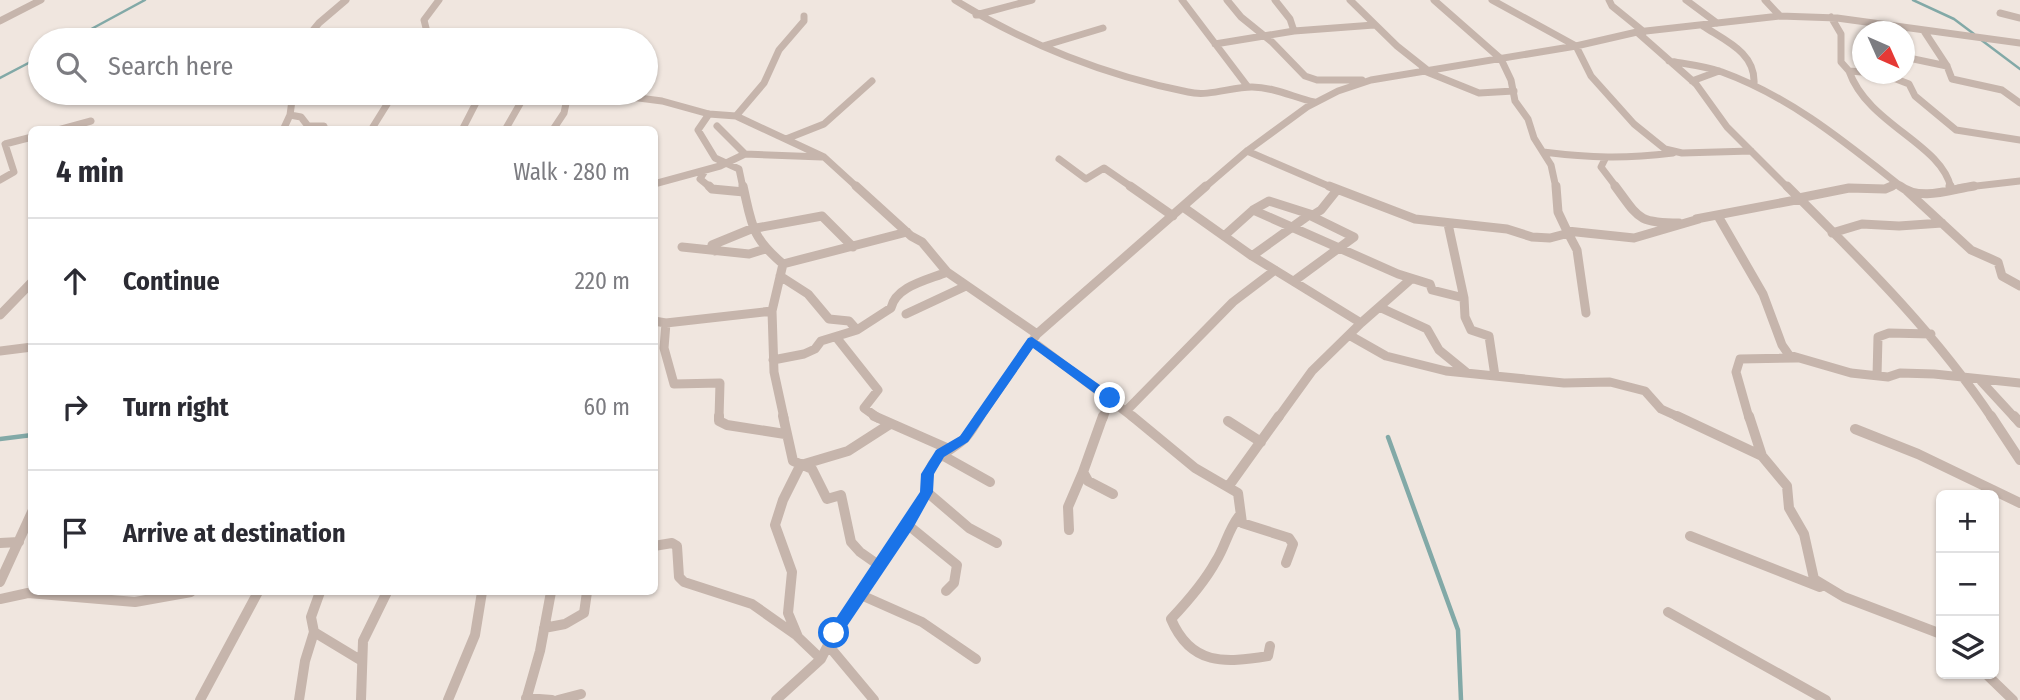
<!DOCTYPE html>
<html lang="en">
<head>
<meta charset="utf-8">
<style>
  :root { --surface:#fff; --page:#f7f7f7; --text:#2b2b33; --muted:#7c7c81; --line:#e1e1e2 }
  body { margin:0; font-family:"Fira Sans Condensed",sans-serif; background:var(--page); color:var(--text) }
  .controls { position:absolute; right:21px; bottom:21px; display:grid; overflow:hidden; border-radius:10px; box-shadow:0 2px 5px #0004 }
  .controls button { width:63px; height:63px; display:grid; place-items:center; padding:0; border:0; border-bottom:2px solid var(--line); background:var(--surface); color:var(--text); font:35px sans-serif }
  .compass { position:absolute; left:1852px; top:21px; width:63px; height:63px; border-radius:50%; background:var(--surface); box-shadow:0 2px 5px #0004; rotate:135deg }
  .stop { position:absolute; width:21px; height:21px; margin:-16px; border:5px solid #1a73e8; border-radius:50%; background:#fff }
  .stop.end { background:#1a73e8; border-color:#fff; box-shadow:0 2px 7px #0008 }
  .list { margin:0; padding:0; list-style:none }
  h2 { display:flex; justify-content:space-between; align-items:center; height:91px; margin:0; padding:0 28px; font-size:30px }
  h2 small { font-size:23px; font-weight:400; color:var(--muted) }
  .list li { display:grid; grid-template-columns:46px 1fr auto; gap:21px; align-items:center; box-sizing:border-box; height:126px; padding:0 28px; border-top:2px solid var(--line) }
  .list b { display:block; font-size:26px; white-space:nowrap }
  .list em { font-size:23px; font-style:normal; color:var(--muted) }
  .icon { flex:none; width:38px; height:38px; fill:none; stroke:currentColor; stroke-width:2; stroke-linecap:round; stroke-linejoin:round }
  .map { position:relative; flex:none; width:2020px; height:700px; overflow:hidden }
  .search { position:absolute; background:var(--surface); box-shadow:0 2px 5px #0004; left:28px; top:28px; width:630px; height:77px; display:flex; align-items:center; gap:18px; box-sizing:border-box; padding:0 24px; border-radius:38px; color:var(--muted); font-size:26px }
  .panel { position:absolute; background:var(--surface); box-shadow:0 2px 5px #0004; left:28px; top:126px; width:630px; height:469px; border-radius:10px }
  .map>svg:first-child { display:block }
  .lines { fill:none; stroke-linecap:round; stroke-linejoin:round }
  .stream-far1 { stroke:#82a9a7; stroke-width:2.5 }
  .stream { stroke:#82a9a7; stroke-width:4.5 }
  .street-far2 { stroke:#c6b5ac; stroke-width:7 }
  .street-far1 { stroke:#c6b5ac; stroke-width:9 }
  .street { stroke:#c6b5ac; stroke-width:10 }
  .route { fill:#1a73e8 }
</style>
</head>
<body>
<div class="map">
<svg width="2020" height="700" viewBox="0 0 2020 700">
  <rect width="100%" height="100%" fill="#f0e6df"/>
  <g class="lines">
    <path class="stream-far1" d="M 1913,0 L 1954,19 L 1974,34
      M 1980,39 L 2020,69
      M 71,40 L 145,0
      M 0,78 L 40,57"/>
    <path class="stream" d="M 1388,437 L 1458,630 L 1461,700
      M 0,439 L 32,435"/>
    <path class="street-far2" d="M 955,0 C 1025,44 1107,76 1188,92 C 1209,97 1231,87 1252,87 C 1273,87 1293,97 1314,102
      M 1182,0 L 1248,87
      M 1227,0 L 1241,17 L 1272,42 L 1305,76 L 1317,80 L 1362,80
      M 1275,0 L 1290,19 L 1294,31
      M 1350,0 L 1397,46 L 1426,69
      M 1434,0 L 1501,59 L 1511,80 L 1515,101 L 1528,119 L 1534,138 L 1551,165 L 1556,188
      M 1492,0 L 1576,46 L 1591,76 L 1634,124 L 1665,149 L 1682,153 L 1751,151
      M 1609,0 L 1612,6 L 1644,32
      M 1686,0 L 1717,23
      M 1765,0 L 1780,16
      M 2000,13 L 2020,18
      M 976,15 L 1032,0
      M 1831,17 L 1841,34 L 1841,62 L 1849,71 L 1862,72
      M 0,21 L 41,0
      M 1703,26 C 1726,41 1756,53 1754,84
      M 1924,31 L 1947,66 L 1952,79 L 2002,90 L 2020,103
      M 312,32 L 391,40 L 431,36 L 437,40
      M 1637,32 L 1696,84 L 1727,127 L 1788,188
      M 428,36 L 424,20 L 439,0
      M 260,40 L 282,35 L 310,35
      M 305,40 L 319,23 L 346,0
      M 1215,44 L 1294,31 L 1374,25
      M 1043,46 L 1103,28
      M 1904,57 L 1947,66
      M 1669,61 C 1686,64 1705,66 1722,72 C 1791,97 1846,143 1903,188
      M 1422,70 L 1479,93 L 1514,91
      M 1849,71 C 1868,125 1941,143 1951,188
      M 1883,74 L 1909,84 L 1915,96 L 1956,130 L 2020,140
      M 1692,81 L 1719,71
      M 503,93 L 544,96 L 600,93 L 662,101 L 709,114 L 736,116 L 824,157 L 858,188
      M 709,114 L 698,130 L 715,158 L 739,169 L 743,188
      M 290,115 L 301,117 L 308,126 L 324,126 L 325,130
      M 736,116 L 764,83 L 779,50 L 804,21 L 804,16
      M 717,126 L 745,154
      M 554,128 L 564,113 L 568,94
      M 58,130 L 91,121
      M 283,130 L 290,115 L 293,93
      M 371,130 L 394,93
      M 462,130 L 481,93
      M 505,130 L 525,95
      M 786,139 L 824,124 L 872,81
      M 1247,151 L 1333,188
      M 1543,152 C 1591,158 1624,159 1673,153
      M 1059,159 L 1086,179 L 1104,168 L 1133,188
      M 1605,159 L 1601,167 L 1617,188
      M 705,171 L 700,179 L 711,188
      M 0,180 L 14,172 L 5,144 L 32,137
      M 654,184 L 720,166 L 745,154 L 822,157
      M 1204,188 L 1247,151 L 1307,107 L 1338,91 L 1371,80 L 1576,46 L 1637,32 L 1780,16 L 1837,18 L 2020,43
      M 1849,188 L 1852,188
      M 1888,188 L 1896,185
      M 1959,188 L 2020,181"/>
    <path class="street-far1" d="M 709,186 L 712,189 L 744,192
      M 743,186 C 752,225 751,237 783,264 L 907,232
      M 856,186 L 911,236 L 922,242 L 947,272 L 1037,334
      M 1130,186 L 1173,216
      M 1329,186 L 1415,219 L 1507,229 L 1532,237 L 1550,238 L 1569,233
      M 1556,186 L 1558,212 L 1567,231 L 1634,238 L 1699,219
      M 1615,186 C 1639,218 1637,223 1679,223
      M 1787,186 C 1862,261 1933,330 1992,418
      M 1900,186 C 1920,202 1952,189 1974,186
      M 1950,186 L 1951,189
      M 1907,191 L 1971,250 L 1998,262 L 2002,276 L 2020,286
      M 1799,198 L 1849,188 L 1885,189 L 1892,186
      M 1183,207 L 1252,256 L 1361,323 L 1312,371 L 1278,418
      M 1253,210 L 1398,274 L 1430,284 L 1432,290 L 1464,298 L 1465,317 L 1471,330 L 1489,336 L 1495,376 L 1564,383 L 1610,382 L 1645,391 L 1661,409 L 1681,418
      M 1718,216 L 1763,294 L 1782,345 L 1789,355 L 1851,373 L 1888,377 L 1900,373 L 1934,374 L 2020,383
      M 1696,219 L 1801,199
      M 1448,224 L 1464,298
      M 1567,231 L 1577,250 L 1586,313
      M 1832,233 L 1862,224 L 1899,226 L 1942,223
      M 1224,236 L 1253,210 L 1269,201 L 1313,215 L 1321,210 L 1337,190
      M 682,247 L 749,254 L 765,249
      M 715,251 L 712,245 L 751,229 L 822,216 L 853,247
      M 1252,256 L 1309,215 L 1354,237 L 1294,281
      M 783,264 L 772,311 L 774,372 L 784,418
      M 780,276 L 808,294 L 829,319 L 849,321 L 857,330
      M 1379,307 L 1427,329 L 1439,350 L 1466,372
      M 906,314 L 966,286
      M 0,315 L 32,282
      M 654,321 L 666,323 L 772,311
      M 666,323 L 664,348 L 674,384 L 720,383 L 719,418
      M 1361,323 L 1411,279
      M 1349,335 L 1386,356 L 1446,371 L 1495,376
      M 836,337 L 878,390 L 864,408 L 878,418
      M 1032,341 L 1134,418
      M 0,351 L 32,347
      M 773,360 L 804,354 L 815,349 L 821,341 L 857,330 L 891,308 C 896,286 928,280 947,272
      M 1877,376 L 1878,337 L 1889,333 L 1931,334
      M 1980,380 L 2015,418
      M 1126,411 L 1233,302 L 1275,270
      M 979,418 L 1037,334 L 1206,186
      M 1103,418 L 1110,398
      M 1749,418 L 1736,372 L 1740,359 L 1796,358"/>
    <path class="street" d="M 719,416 L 719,421 L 727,425 L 785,434
      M 783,416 L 793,461 L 812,469 L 827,499 L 841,495 L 851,542 L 860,552 L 880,566
      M 874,416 L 949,449
      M 1103,416 L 1083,472 L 1088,481 L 1113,494
      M 1132,416 L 1195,468 L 1238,493 L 1242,523 L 1289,538 L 1293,544 L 1286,563
      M 1677,416 L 1762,456
      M 1749,416 L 1762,456 L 1787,486 L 1789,508 L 1804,534 L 1814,579 L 1844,597 L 1941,634
      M 1991,416 L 2020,460
      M 2014,416 L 2020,423
      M 1228,421 L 1261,442
      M 1855,429 L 1918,454 L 2020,503
      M 940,454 L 990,482
      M 801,465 L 848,451 L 890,424
      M 800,466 L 783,500 L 775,525 L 792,572 L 788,613 L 798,637 L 821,659
      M 1228,487 L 1279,416
      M 927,492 L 969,528 L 997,543
      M 1239,516 C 1228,530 1225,547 1216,561 C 1204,583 1188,601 1171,619 C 1191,666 1225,663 1268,656 L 1270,646
      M 908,525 L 957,565 L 954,583 L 946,591
      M 1069,530 L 1068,507 L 1083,472
      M 1690,536 L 1820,587
      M 0,543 L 19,542
      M 654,546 L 672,543 L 677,546 L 679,577 L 684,582 L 752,604 L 796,635
      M 0,582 L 32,512
      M 320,592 L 311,617 L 314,632 L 362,661
      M 861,595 L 922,622 L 976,659
      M 0,599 L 28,593 L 135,602 L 191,592
      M 1668,612 L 1826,700
      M 544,628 L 565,624 L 584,613 L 587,592
      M 828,645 L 874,700
      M 1986,674 L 2013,700
      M 526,698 L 552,700
      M 200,700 L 258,592
      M 299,700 L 305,661 L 314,632
      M 361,700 L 363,641 L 387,592
      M 448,700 L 475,635 L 482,592
      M 526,700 L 540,651 L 551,592
      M 558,700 L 581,694
      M 776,700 L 821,659 L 834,633 L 927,492 C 927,456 940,459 963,440 C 970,434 975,424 980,416"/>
  </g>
  <path class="route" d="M 1032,337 L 1114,395 L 1114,401 L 1105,401 L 1033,348 L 968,442 L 944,457 L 934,474 L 933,492 L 913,528 L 839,638 L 829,638 L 829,629 L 920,492 L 921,474 L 936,450 L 960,436 L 1028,338 Z"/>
</svg>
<div class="controls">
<button>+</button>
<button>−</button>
<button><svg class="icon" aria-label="layers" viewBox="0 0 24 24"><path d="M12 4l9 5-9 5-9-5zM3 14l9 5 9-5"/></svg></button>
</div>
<svg class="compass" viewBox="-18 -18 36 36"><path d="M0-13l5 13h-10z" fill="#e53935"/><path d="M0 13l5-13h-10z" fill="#7c7c81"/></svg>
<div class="stop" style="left:834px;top:633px"></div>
<div class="stop end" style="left:1110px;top:398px"></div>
<div class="search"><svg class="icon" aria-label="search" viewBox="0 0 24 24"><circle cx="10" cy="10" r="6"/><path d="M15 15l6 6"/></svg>Search here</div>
<section class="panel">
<h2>4 min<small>Walk · 280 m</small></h2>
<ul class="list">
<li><svg class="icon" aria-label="ahead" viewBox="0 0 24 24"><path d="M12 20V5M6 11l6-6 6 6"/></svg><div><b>Continue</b></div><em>220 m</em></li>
<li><svg class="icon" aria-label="right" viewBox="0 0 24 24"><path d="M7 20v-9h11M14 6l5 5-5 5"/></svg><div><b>Turn right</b></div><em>60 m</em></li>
<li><svg class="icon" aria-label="arrive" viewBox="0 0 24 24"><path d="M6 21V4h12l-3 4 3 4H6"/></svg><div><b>Arrive at destination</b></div></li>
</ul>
</section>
</div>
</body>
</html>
